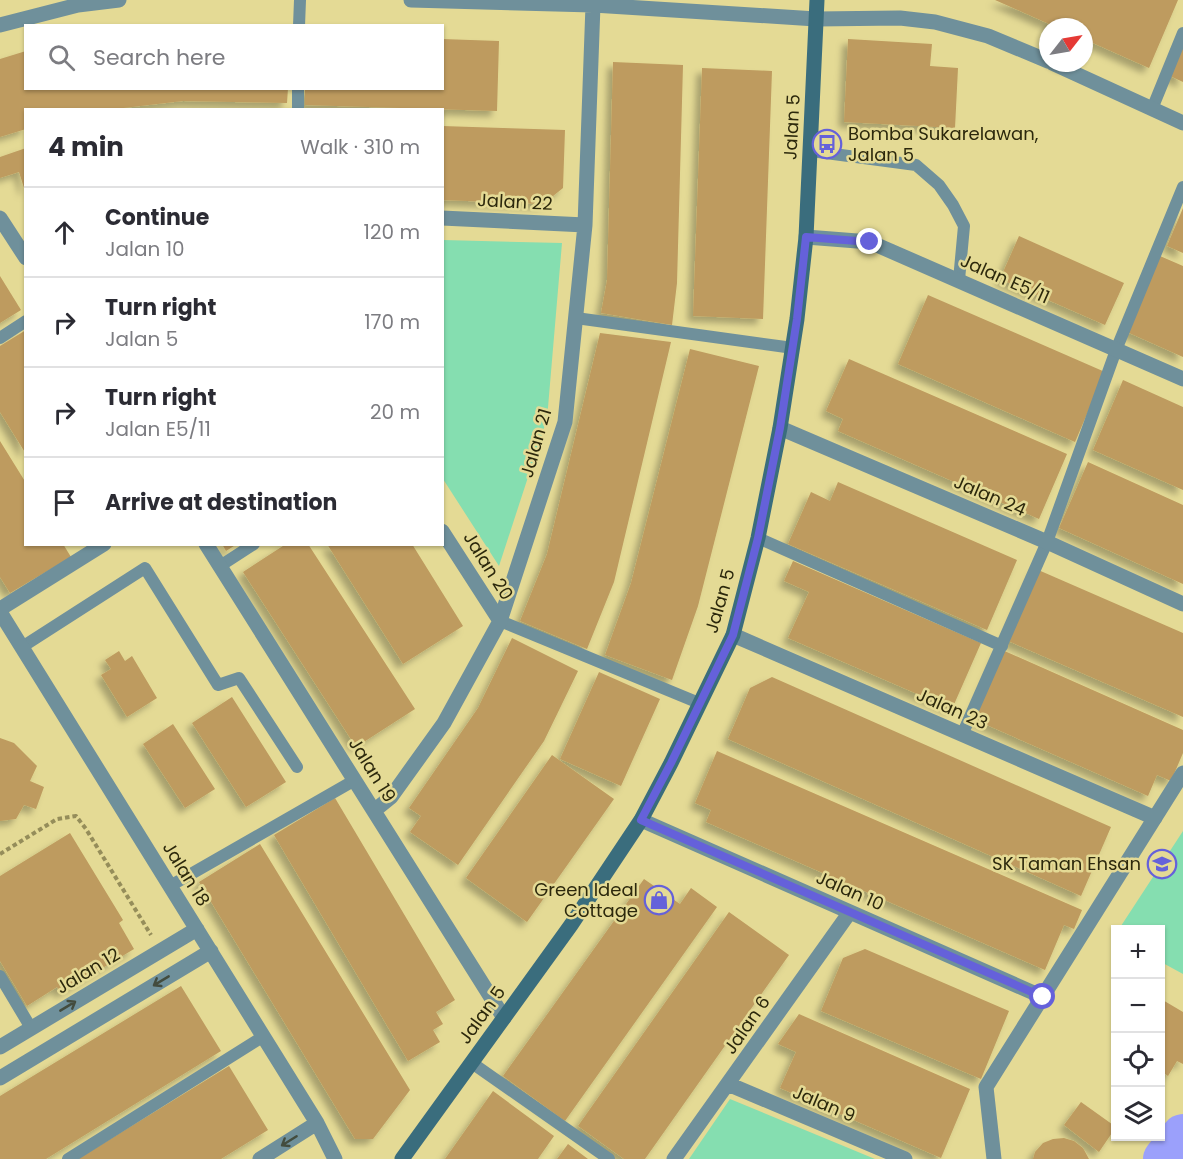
<!DOCTYPE html>
<html lang="en">
<head>
<meta charset="utf-8">
<style>
  :root { --surface:#fff; --page:#f2f2f3; --text:#2b2b33; --muted:#7c7c81; --line:#e1e1e2 }
  body { margin:0; font-family:Poppins,sans-serif; background:var(--page); color:var(--text) }
  .controls { position:absolute; right:18px; bottom:18px; display:grid; overflow:hidden; border-radius:0px; box-shadow:0 2px 4px #0004 }
  .controls button { width:54px; height:54px; display:grid; place-items:center; padding:0; border:0; border-bottom:2px solid var(--line); background:var(--surface); color:var(--text); font:30px sans-serif }
  .compass { position:absolute; left:1039px; top:18px; width:54px; height:54px; border-radius:50%; background:var(--surface); box-shadow:0 2px 4px #0004; rotate:59deg }
  .stop { position:absolute; width:18px; height:18px; margin:-14px; border:4px solid #6561da; border-radius:50%; background:#fff }
  .stop.end { background:#6561da; border-color:#fff; box-shadow:0 2px 6px #0008 }
  .list { margin:0; padding:0; list-style:none }
  h2 { display:flex; justify-content:space-between; align-items:center; height:78px; margin:0; padding:0 24px; font-size:26px }
  h2 small { font-size:20px; font-weight:400; color:var(--muted) }
  .list li { display:grid; grid-template-columns:39px 1fr auto; gap:18px; align-items:center; box-sizing:border-box; height:90px; padding:0 24px; border-top:2px solid var(--line) }
  .list b { display:block; font-size:22px; white-space:nowrap }
  .list p { margin:0; font-size:20px; white-space:nowrap; color:var(--muted) }
  .list em { font-size:20px; font-style:normal; color:var(--muted) }
  .icon { flex:none; width:33px; height:33px; fill:none; stroke:currentColor; stroke-width:2; stroke-linecap:round; stroke-linejoin:round }
  .map { position:relative; flex:none; width:1183px; height:1159px; overflow:hidden }
  .search { position:absolute; background:var(--surface); box-shadow:0 2px 4px #0004; left:24px; top:24px; width:420px; height:66px; display:flex; align-items:center; gap:15px; box-sizing:border-box; padding:0 21px; border-radius:0px; color:var(--muted); font-size:22px }
  .panel { position:absolute; background:var(--surface); box-shadow:0 2px 4px #0004; left:24px; top:108px; width:420px; height:438px; border-radius:0px }
  .map>svg:first-child { display:block }
  .green { fill:#85deb0 }
  .lines { fill:none; stroke-linecap:round; stroke-linejoin:round }
  .river { stroke:#9ba0fb; stroke-width:44 }
  .building { fill:#be9b5e; filter:url(#shadow) }
  .path { stroke:#958d5a; stroke-width:4; stroke-dasharray:4.5 3; stroke-linecap:butt }
  .lane { stroke:#6f909b; stroke-width:12 }
  .street { stroke:#6f909b; stroke-width:15 }
  .secondary { stroke:#3a6d7d; stroke-width:15 }
  .oneway { stroke:#434c3e }
  .route { stroke:#6561da; stroke-width:8 }
  .labels { text-anchor:middle; stroke-width:5; stroke-linejoin:round; paint-order:stroke }
  .street-label { font-size:18px; fill:#2c280c; stroke:#e4da95 }
  .poi-label { font-size:18px; fill:#2c280c; stroke:#e4da95; text-anchor:end }
</style>
</head>
<body>
<div class="map">
<svg width="1183" height="1159" viewBox="0 0 1183 1159">
  <defs>
    <filter id="shadow"><feDropShadow dx="-5.5" dy="5.5" stdDeviation="3" flood-color="#0004"/></filter>
  </defs>
  <rect width="100%" height="100%" fill="#e4da95"/>
  <path class="green" d="M 443,240 L 562,243 L 547,419 L 499,566 L 443,479 Z
    M 1183,831 L 1183,974 L 1161,962 L 1160,930 L 1119,929 Z
    M 730,1099 L 875,1159 L 689,1159 Z"/>
  <g class="lines">
    <path class="river" d="M 1165,1159 L 1183,1136"/>
  </g>
  <path class="building" d="M 995,0 L 1178,0 L 1149,68 L 1084,39 L 1084,27 L 1056,27 Z
    M 442,39 L 499,41 L 497,111 L 305,105 L 305,88 L 442,88 Z
    M 848,39 L 932,44 L 930,66 L 958,68 L 955,128 L 844,122 Z
    M 1183,40 L 1183,82 L 1168,75 Z
    M 26,51 L 26,88 L 288,88 L 287,103 L 183,101 L 106,110 L 26,110 L 26,129 L 0,137 L 0,59 Z
    M 613,62 L 683,65 L 677,283 L 672,325 L 601,313 L 607,280 Z
    M 702,68 L 772,71 L 763,319 L 693,316 Z
    M 442,126 L 565,130 L 563,188 L 543,204 L 442,200 Z
    M 26,148 L 26,191 L 25,191 L 19,172 L 0,178 L 0,157 Z
    M 1183,208 L 1183,253 L 1167,246 Z
    M 1019,236 L 1124,283 L 1105,325 L 1000,279 Z
    M 1160,256 L 1183,266 L 1183,357 L 1127,332 Z
    M 0,276 L 21,310 L 0,323 Z
    M 928,295 L 1105,372 L 1075,442 L 898,364 Z
    M 26,330 L 26,454 L 0,412 L 0,346 Z
    M 600,333 L 671,342 L 614,582 L 587,649 L 520,621 L 547,554 Z
    M 690,349 L 759,366 L 698,606 L 672,680 L 605,655 L 631,583 Z
    M 849,359 L 1067,454 L 1039,519 L 838,431 L 843,419 L 826,411 Z
    M 1123,380 L 1183,407 L 1183,490 L 1093,450 Z
    M 0,441 L 26,483 L 26,544 L 63,544 L 71,557 L 10,593 L 0,577 Z
    M 1088,462 L 1183,505 L 1183,584 L 1059,528 Z
    M 838,482 L 1017,560 L 987,630 L 788,544 L 811,492 L 830,501 Z
    M 222,544 L 237,544 L 226,551 Z
    M 286,544 L 308,544 L 415,709 L 356,747 L 243,572 Z
    M 327,544 L 412,544 L 463,626 L 403,664 Z
    M 793,561 L 981,643 L 952,709 L 788,638 L 809,592 L 784,581 Z
    M 1036,569 L 1183,633 L 1183,717 L 1006,640 Z
    M 512,638 L 578,671 L 544,741 L 458,865 L 410,832 L 421,816 L 409,808 L 478,708 Z
    M 1000,649 L 1183,730 L 1183,753 L 1171,781 L 1157,775 L 1148,796 L 971,718 Z
    M 119,651 L 125,661 L 132,656 L 157,698 L 127,717 L 101,675 L 111,669 L 105,660 Z
    M 599,672 L 660,699 L 621,786 L 560,759 Z
    M 772,677 L 1111,827 L 1081,896 L 728,739 L 750,688 Z
    M 232,697 L 286,782 L 246,807 L 192,723 Z
    M 173,724 L 215,789 L 185,808 L 143,744 Z
    M 0,738 L 14,743 L 37,766 L 30,781 L 44,787 L 36,809 L 24,805 L 16,819 L 0,821 Z
    M 717,751 L 1082,910 L 1074,929 L 1064,925 L 1045,970 L 706,822 L 711,810 L 695,803 Z
    M 552,755 L 614,799 L 527,922 L 466,878 Z
    M 335,798 L 455,1000 L 436,1012 L 443,1024 L 433,1030 L 440,1042 L 408,1061 L 274,835 Z
    M 70,833 L 123,920 L 119,923 L 134,949 L 61,993 L 57,987 L 27,1006 L 0,961 L 0,876 Z
    M 260,844 L 410,1090 L 373,1139 L 355,1139 L 199,882 Z
    M 644,879 L 680,904 L 691,888 L 717,907 L 565,1121 L 503,1076 Z
    M 729,912 L 789,955 L 645,1159 L 624,1159 L 578,1126 Z
    M 865,949 L 1009,1011 L 981,1079 L 821,1011 L 843,958 Z
    M 181,986 L 221,1051 L 46,1159 L 0,1159 L 0,1096 Z
    M 1161,999 L 1183,1012 L 1183,1064 L 1177,1061 L 1168,1076 L 1161,1071 Z
    M 799,1014 L 970,1089 L 941,1158 L 780,1088 L 796,1052 L 778,1044 Z
    M 229,1066 L 268,1130 L 221,1159 L 78,1159 Z
    M 493,1091 L 554,1136 L 540,1156 L 538,1159 L 445,1159 Z
    M 1081,1102 L 1116,1127 L 1099,1152 L 1064,1125 Z
    M 1064,1138 L 1074,1141 L 1083,1148 L 1089,1159 L 1033,1159 L 1035,1152 L 1043,1143 L 1053,1139 Z
    M 568,1144 L 588,1159 L 557,1159 Z"/>
  <g class="lines">
    <path class="path" d="M 0,854 L 57,819 L 76,816 L 86,829 L 151,935"/>
    <path class="lane" d="M 299,26 L 300,0
      M 1152,109 L 1183,33
      M 298,110 L 298,88
      M 811,151 L 916,165 L 939,185 L 953,205 L 964,226 L 959,280
      M 576,318 L 793,348
      M 0,338 L 26,321
      M 758,538 L 1002,646
      M 220,566 L 254,544
      M 500,621 L 699,703
      M 22,647 L 145,568 L 218,685 L 239,678 L 297,767
      M 962,735 L 1047,542 L 1116,350 L 1183,187
      M 170,886 L 355,780
      M 0,976 L 31,1028
      M 472,1063 L 609,1159
      M 68,1159 L 264,1036"/>
    <path class="street" d="M 411,0 L 593,5 L 816,19 L 900,18 L 935,22 L 988,36 L 1048,61
      M 0,25 L 78,5 L 119,0
      M 1052,63 L 1183,123
      M 0,218 L 26,258
      M 442,218 L 585,225
      M 806,237 L 870,242 L 1183,379
      M 780,428 L 1047,542 L 1183,604
      M 442,531 L 500,621
      M 206,544 L 504,1018
      M 0,609 L 104,544
      M 0,612 L 317,1123 L 335,1159
      M 733,635 L 1155,818
      M 375,810 L 391,797 L 444,723 L 500,621 L 565,422 L 585,225 L 593,5
      M 641,820 L 1043,997
      M 0,1047 L 197,929
      M 0,1078 L 211,951
      M 728,1084 L 905,1159
      M 260,1159 L 317,1123
      M 674,1159 L 850,912
      M 994,1159 L 986,1087 L 1183,773"/>
    <path class="secondary" d="M 402,1159 L 571,925 L 641,820 L 671,763 L 733,635 L 758,538 L 780,428 L 797,319 L 806,237 L 817,0"/>
  </g>
  <defs><path id="oneway-shaft" d="M-6 0H5M1.5-3L5.5 0L1.5 3" fill="none" stroke-width="1.6" stroke-linecap="round" stroke-linejoin="round" transform="scale(1.5)"/></defs>
  <g class="oneway">
    <use href="#oneway-shaft" transform="translate(161 981) rotate(149)"/>
    <use href="#oneway-shaft" transform="translate(68 1006) rotate(-31)"/>
    <use href="#oneway-shaft" transform="translate(289 1141) rotate(148)"/>
  </g>
  <g class="lines">
    <path class="route" d="M 870,242 L 806,237 L 797,319 L 780,428 L 758,538 L 733,635 L 671,763 L 641,820 L 1043,997"/>
  </g>
  <defs>
    <g id="bus-ring" transform="scale(1.5)"><circle r="9.5" fill="#e4da95" stroke="#6561da" stroke-width="1.5"/><path d="M-5-6H5V4H4V6H2V4H-2V6H-4V4H-5ZM-3.5-4V0h7V-4ZM-3.5 1.2v1.5H-2V1.2ZM2 1.2v1.5H3.5V1.2Z" fill="#6561da"/></g>
    <g id="school-ring" transform="scale(1.5)"><circle r="9.5" fill="#e4da95" stroke="#6561da" stroke-width="1.5"/><path d="M0-5L7-2L0 1L-7-2ZM-4 1L0 2.5L4 1V4Q0 6-4 4Z" fill="#6561da"/></g>
    <g id="shop-ring" transform="scale(1.5)"><circle r="9.5" fill="#e4da95" stroke="#6561da" stroke-width="1.5"/><path d="M-5-2.5h2.3a2.7 3.5 0 0 1 5.4 0H5L5.5 6h-11ZM-1.5-2.5h3a1.5 2.3 0 0 0-3 0Z" fill="#6561da"/></g>
  </defs>
  <g fill-rule="evenodd">
    <use href="#bus-ring" x="827" y="144"/>
    <use href="#school-ring" x="1162" y="864"/>
    <use href="#shop-ring" x="659" y="900"/>
  </g>
  <g class="labels">
    <g class="street-label">
      <text transform="translate(792 127) rotate(-87)" y="6">Jalan 5</text>
      <text transform="translate(515 202) rotate(3)" y="6">Jalan 22</text>
      <text transform="translate(1005 279) rotate(24)" y="6">Jalan E5/11</text>
      <text transform="translate(536 443) rotate(-74)" y="6">Jalan 21</text>
      <text transform="translate(990 496) rotate(23)" y="6">Jalan 24</text>
      <text transform="translate(488 566) rotate(58)" y="6">Jalan 20</text>
      <text transform="translate(720 601) rotate(-74)" y="6">Jalan 5</text>
      <text transform="translate(952 709) rotate(24)" y="6">Jalan 23</text>
      <text transform="translate(372 770) rotate(58)" y="6">Jalan 19</text>
      <text transform="translate(186 874) rotate(58)" y="6">Jalan 18</text>
      <text transform="translate(850 891) rotate(24)" y="6">Jalan 10</text>
      <text transform="translate(88 971) rotate(-31)" y="6">Jalan 12</text>
      <text transform="translate(482 1015) rotate(-54)" y="6">Jalan 5</text>
      <text transform="translate(747 1025) rotate(-55)" y="6">Jalan 6</text>
      <text transform="translate(824 1104) rotate(23)" y="6">Jalan 9</text>
    </g>
    <g class="poi-label">
      <text x="848" y="140" text-anchor="start">Bomba Sukarelawan,<tspan x="848" dy="21">Jalan 5</tspan></text>
      <text x="1141" y="870">SK Taman Ehsan</text>
      <text x="638" y="896">Green Ideal<tspan x="638" dy="21">Cottage</tspan></text>
    </g>
  </g>
</svg>
<div class="controls">
<button>+</button>
<button>−</button>
<button><svg class="icon" aria-label="locate" viewBox="0 0 24 24"><circle cx="12" cy="12" r="6"/><path d="M12 2v4M12 18v4M2 12h4M18 12h4"/></svg></button>
<button><svg class="icon" aria-label="layers" viewBox="0 0 24 24"><path d="M12 4l9 5-9 5-9-5zM3 14l9 5 9-5"/></svg></button>
</div>
<svg class="compass" viewBox="-18 -18 36 36"><path d="M0-13l5 13h-10z" fill="#e53935"/><path d="M0 13l5-13h-10z" fill="#7c7c81"/></svg>
<div class="stop" style="left:1043px;top:997px"></div>
<div class="stop end" style="left:870px;top:242px"></div>
<div class="search"><svg class="icon" aria-label="search" viewBox="0 0 24 24"><circle cx="10" cy="10" r="6"/><path d="M15 15l6 6"/></svg>Search here</div>
<section class="panel">
<h2>4 min<small>Walk · 310 m</small></h2>
<ul class="list">
<li><svg class="icon" aria-label="ahead" viewBox="0 0 24 24"><path d="M12 20V5M6 11l6-6 6 6"/></svg><div><b>Continue</b><p>Jalan 10</p></div><em>120 m</em></li>
<li><svg class="icon" aria-label="right" viewBox="0 0 24 24"><path d="M7 20v-9h11M14 6l5 5-5 5"/></svg><div><b>Turn right</b><p>Jalan 5</p></div><em>170 m</em></li>
<li><svg class="icon" aria-label="right" viewBox="0 0 24 24"><path d="M7 20v-9h11M14 6l5 5-5 5"/></svg><div><b>Turn right</b><p>Jalan E5/11</p></div><em>20 m</em></li>
<li><svg class="icon" aria-label="arrive" viewBox="0 0 24 24"><path d="M6 21V4h12l-3 4 3 4H6"/></svg><div><b>Arrive at destination</b></div></li>
</ul>
</section>
</div>
</body>
</html>
